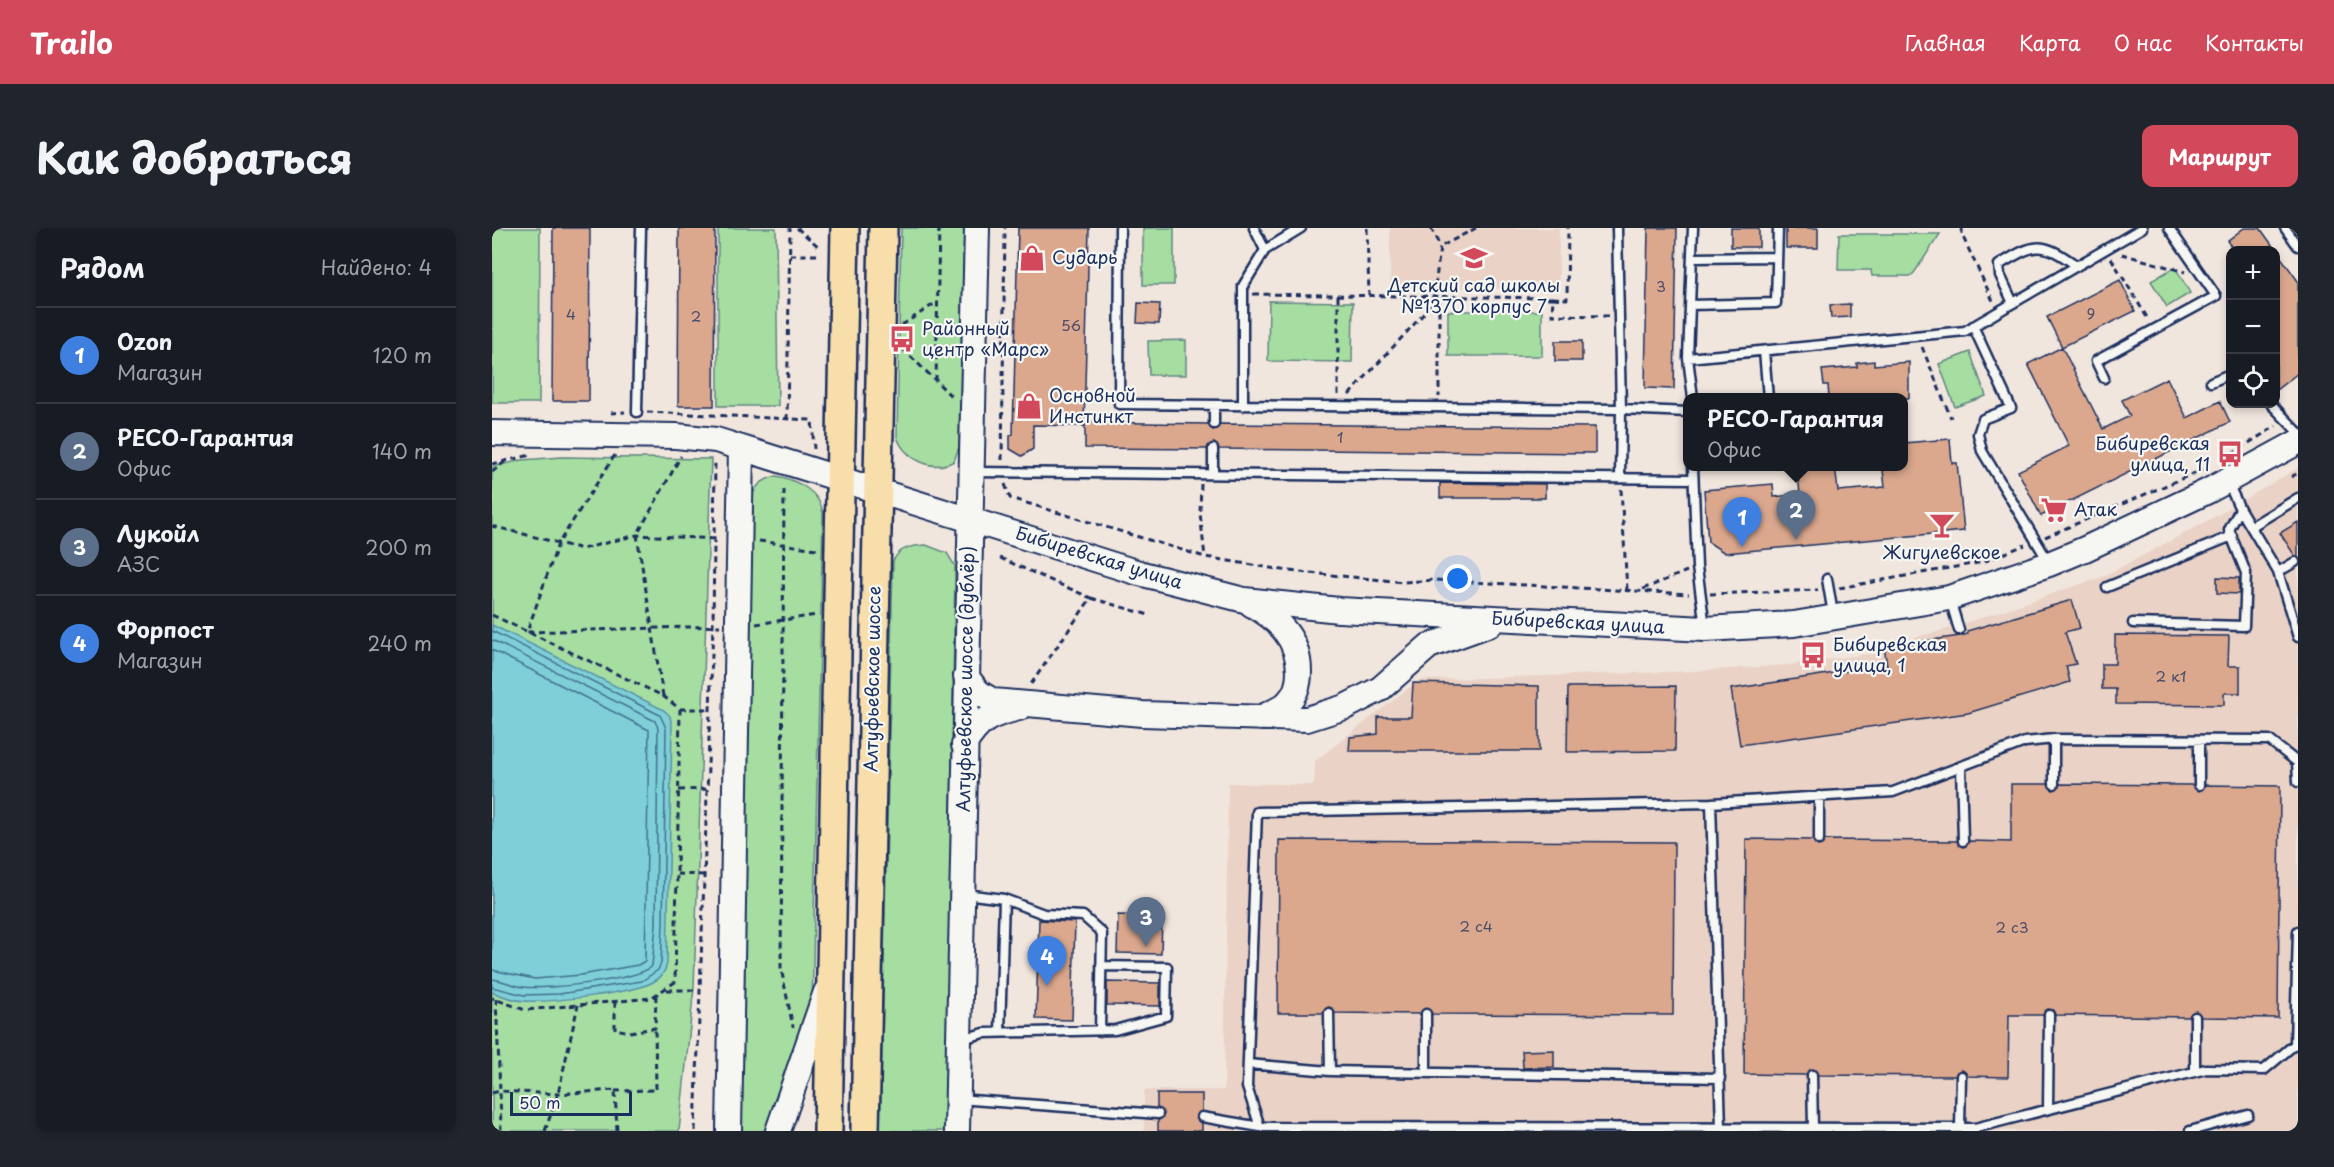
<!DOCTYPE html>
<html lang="ru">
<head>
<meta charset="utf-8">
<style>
  :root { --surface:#171b24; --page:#20242c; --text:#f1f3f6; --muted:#9ea1a6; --line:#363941; --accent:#d1495b }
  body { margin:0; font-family:"Playpen Sans",sans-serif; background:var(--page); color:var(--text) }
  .controls { position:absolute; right:18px; top:18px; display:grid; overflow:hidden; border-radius:12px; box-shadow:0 3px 9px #0003 }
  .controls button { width:54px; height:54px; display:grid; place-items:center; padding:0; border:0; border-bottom:2px solid var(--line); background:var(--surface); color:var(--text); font:30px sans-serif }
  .scale { position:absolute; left:18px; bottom:15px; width:122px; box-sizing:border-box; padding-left:6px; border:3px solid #1b2f5e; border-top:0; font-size:16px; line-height:21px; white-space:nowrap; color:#1b2f5e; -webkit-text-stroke:4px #f6f6f2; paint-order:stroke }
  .you { position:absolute; left:966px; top:351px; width:21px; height:21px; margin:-15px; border:4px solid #fff; border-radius:50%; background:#1a73e8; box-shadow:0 0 0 9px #1a73e833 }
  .badge { display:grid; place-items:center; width:39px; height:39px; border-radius:50%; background:var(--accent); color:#fff; font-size:20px; font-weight:700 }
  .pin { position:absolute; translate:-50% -50px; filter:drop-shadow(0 2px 3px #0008) }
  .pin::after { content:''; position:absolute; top:32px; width:21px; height:18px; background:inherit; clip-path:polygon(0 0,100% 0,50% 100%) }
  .popup { position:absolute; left:1191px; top:165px; width:225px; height:78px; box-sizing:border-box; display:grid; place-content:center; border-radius:12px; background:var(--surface); filter:drop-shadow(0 2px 4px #0005); font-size:20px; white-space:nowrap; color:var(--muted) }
  .popup b { font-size:22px; color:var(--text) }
  .popup::after { content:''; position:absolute; left:50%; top:100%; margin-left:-12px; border:12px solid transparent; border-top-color:var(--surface) }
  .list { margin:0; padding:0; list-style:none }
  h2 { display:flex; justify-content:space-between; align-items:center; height:78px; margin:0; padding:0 24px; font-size:26px }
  h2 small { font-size:20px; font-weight:400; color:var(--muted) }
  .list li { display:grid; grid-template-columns:39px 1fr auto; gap:18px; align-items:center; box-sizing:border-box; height:96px; padding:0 24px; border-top:2px solid var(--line) }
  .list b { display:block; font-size:22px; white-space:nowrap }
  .list p { margin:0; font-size:20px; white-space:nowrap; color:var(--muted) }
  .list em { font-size:20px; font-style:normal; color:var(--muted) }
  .icon { flex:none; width:33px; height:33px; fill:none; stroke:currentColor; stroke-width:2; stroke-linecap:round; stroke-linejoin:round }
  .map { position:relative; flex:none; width:1806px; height:903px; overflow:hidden; border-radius:12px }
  header { display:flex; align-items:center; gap:36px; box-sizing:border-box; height:84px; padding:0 30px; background:var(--accent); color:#fff }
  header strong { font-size:28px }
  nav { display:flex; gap:33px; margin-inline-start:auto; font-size:21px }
  .intro { display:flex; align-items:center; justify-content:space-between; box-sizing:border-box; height:144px; padding:0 36px }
  h1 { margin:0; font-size:42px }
  .button { padding:15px 27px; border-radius:12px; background:var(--accent); color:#fff; font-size:21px; font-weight:700 }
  main { display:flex; gap:36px; padding:0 36px }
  aside { flex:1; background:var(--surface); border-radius:12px; box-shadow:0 3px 9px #0003 }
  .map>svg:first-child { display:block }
  .built { fill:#ead3c6 }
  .green { fill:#a6dda1; stroke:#608680; stroke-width:1.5 }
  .water { fill:#7ecfd8; stroke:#568fa7; stroke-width:1.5 }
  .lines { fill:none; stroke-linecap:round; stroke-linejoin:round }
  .shore { stroke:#436f8f; stroke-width:1.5 }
  .building { fill:#dba88e; stroke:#1b2f5e; stroke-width:1.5 }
  .lane-casing { stroke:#1b2f5e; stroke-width:13 }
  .secondary-casing { stroke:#1b2f5e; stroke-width:28 }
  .primary-casing { stroke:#1b2f5e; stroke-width:32 }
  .path { stroke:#1b2f5e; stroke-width:3; stroke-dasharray:6 4.5; stroke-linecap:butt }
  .lane { stroke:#f6f6f2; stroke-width:8 }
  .secondary { stroke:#f6f6f2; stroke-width:24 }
  .primary { stroke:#f8deab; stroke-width:27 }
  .labels { text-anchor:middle; stroke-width:4.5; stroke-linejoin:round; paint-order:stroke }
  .number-label { font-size:15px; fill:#4b4d6a }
  .poi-label { font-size:18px; fill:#1b2f5e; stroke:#f6f6f2; text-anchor:start }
  .street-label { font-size:18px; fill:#1b2f5e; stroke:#f6f6f2 }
</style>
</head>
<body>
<header>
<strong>Trailo</strong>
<nav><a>Главная</a><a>Карта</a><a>О нас</a><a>Контакты</a></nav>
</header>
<div class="intro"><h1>Как добраться</h1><a class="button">Маршрут</a></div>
<main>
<aside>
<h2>Рядом<small>Найдено: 4</small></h2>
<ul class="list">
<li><span class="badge" style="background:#3f7fe0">1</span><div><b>Ozon</b><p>Магазин</p></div><em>120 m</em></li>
<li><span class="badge" style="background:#5c6f8a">2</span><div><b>РЕСО-Гарантия</b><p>Офис</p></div><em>140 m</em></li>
<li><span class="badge" style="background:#5c6f8a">3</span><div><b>Лукойл</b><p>АЗС</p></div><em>200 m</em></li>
<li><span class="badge" style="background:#3f7fe0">4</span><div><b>Форпост</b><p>Магазин</p></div><em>240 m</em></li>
</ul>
</aside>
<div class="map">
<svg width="1806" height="903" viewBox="0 0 1806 903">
  <rect width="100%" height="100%" fill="#f1e6de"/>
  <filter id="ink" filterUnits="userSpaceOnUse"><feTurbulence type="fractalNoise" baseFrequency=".0167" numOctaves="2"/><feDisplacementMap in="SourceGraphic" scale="12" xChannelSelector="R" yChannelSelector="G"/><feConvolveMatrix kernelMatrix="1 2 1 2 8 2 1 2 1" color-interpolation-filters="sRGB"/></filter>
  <g filter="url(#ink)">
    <path class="built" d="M 898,0 L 1067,0 L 1067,61 L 898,60 Z
      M 1806,240 L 1806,903 L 652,903 L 652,862 L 732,862 L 736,555 L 822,557 L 823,533 L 927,452 L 1204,443 L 1295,437 L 1390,424 L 1391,417 L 1452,402 L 1610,349 L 1708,297 Z"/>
    <path class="green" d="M 0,0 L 48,0 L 47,175 L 0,175 Z
      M 226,0 L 284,0 L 286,178 L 226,178 Z
      M 409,0 L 472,0 L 467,219 L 462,233 C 441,245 413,231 405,209 Z
      M 651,0 L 682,0 L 682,57 L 651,57 Z
      M 1347,6 L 1448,6 L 1420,48 L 1380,48 L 1379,42 L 1346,42 Z
      M 1683,39 L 1698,65 L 1675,79 L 1659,53 Z
      M 777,73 L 861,74 L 860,134 L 776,133 Z
      M 956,83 L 1050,83 L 1050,128 L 956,128 Z
      M 694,112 L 694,147 L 657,147 L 656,113 Z
      M 1478,124 L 1494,168 L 1463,179 L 1447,136 Z
      M 70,229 L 219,231 L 202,760 L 187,903 L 0,903 L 0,239 L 30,232 Z
      M 285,248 C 304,252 328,263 331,285 L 320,780 L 280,903 L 249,903 L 257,283 C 259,264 265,252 285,248 Z
      M 434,317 L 455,325 L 463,338 L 454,903 L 388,903 L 401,333 C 408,319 419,318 434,317 Z"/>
    <path class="water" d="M 0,397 L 172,482 L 178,488 L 180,499 L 175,736 C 173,744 168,751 161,754 C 142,765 55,775 32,773 C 21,772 10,768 0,764 Z"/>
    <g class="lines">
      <path class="shore" d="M 0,403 L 168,487 L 174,500 L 171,697 L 169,735 L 166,742 L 150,753 L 67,766 L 32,767 L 0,759
        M 0,412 L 163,493 L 166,500 L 164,697 L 160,738 C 147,752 53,762 32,759 C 21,758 11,752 0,751
        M 0,422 L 157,502 L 153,733 L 146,737 L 89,747 L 43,751 L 0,742"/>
    </g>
    <path class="building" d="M 61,0 L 98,0 L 97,173 L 60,173 Z
      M 187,0 L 223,0 L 222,178 L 186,178 Z
      M 526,0 L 597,0 L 592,198 L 541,197 L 541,221 L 530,228 L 518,221 L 518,208 L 521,206 Z
      M 1156,0 L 1185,0 L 1182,161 L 1153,160 Z
      M 1239,0 L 1267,0 L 1267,19 L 1239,19 Z
      M 1294,0 L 1326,0 L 1326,20 L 1294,20 Z
      M 1752,0 L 1768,0 L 1806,53 L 1806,145 L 1784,162 L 1784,22 L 1742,22 L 1735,13 Z
      M 1628,52 L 1643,83 L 1570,119 L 1555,89 Z
      M 646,75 L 668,76 L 667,96 L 645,95 Z
      M 1358,76 L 1358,89 L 1339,90 L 1338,77 Z
      M 1063,113 L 1090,113 L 1090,133 L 1063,133 Z
      M 1570,119 L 1611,201 L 1638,188 L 1630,172 L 1675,150 L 1695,190 L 1728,173 L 1738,194 L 1549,288 L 1526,243 L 1577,218 L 1536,136 Z
      M 1382,133 L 1382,137 L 1417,134 L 1417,170 L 1337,170 L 1336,157 L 1332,157 L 1330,142 L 1365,139 L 1365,135 Z
      M 593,194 L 716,196 L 721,202 L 728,196 L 1103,199 L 1103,225 L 727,221 L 722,215 L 715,221 L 593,220 Z
      M 1458,211 L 1460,235 L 1465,235 L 1472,303 L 1233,325 L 1216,314 L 1212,262 L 1281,256 L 1282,269 L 1308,266 L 1305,238 L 1343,238 L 1346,263 L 1393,259 L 1391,242 L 1412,238 L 1412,215 Z
      M 948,255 L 1053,256 L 1053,270 L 948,270 Z
      M 1806,294 L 1806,328 L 1803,328 L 1788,305 Z
      M 1725,349 L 1747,350 L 1747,366 L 1725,365 Z
      M 1580,372 L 1588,400 L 1573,404 L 1584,436 L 1574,438 L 1578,454 L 1476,485 L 1248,517 L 1239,461 L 1395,437 L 1392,419 L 1468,408 L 1476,406 L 1475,403 Z
      M 1623,407 L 1737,408 L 1736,438 L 1748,438 L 1748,465 L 1732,465 L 1732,477 L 1624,476 L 1624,461 L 1610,461 L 1610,436 L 1623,436 Z
      M 921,455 L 1047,458 L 1047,523 L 857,523 L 858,509 L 886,506 L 886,489 L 919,489 Z
      M 1184,458 L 1183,523 L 1075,524 L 1076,459 Z
      M 1519,556 L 1556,556 L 1561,562 L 1568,556 L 1701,557 L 1706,563 L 1713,557 L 1788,558 L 1786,790 L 1709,789 L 1704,783 L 1697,789 L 1563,787 L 1561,782 L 1556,781 L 1551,787 L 1517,787 L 1516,849 L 1475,848 L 1469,842 L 1463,848 L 1326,847 L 1320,841 L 1314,847 L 1252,846 L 1254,611 L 1321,612 L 1326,618 L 1333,612 L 1465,613 L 1471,619 L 1477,613 L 1519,614 Z
      M 787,612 L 1182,614 L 1181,787 L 940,786 L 935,780 L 928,786 L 843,785 L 837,779 L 831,785 L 786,785 Z
      M 626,687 L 670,688 L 669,726 L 625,725 Z
      M 547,692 L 583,694 L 580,792 L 544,791 Z
      M 615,754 L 668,755 L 668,778 L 615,777 Z
      M 1062,822 L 1062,839 L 1031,840 L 1030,823 Z
      M 665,866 L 710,866 L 710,883 L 704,889 L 710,896 L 710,903 L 666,903 L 666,892 L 672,886 L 665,880 Z"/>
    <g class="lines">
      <g class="lane-casing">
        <path id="lane" d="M 628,0 L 627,176 L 1129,181 L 1128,250
          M 1125,0 L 1129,181 L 1196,184
          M 1793,0 L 1806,18
          M 773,22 L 809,0
          M 1200,30 L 1285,29
          M 1521,75 L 1508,47 L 1507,37 C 1543,15 1549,12 1585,38
          M 1198,77 L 1284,75 L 1286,0
          M 1481,98 L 1519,180 L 1491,191 L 1486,206 L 1490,223 L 1556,333
          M 1272,123 L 1276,170
          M 1196,130 L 1473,103 L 1650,0
          M 1612,150 L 1604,133 L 1724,68 L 1677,0
          M 1719,154 L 1738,146
          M 1201,170 L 1196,130 L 1201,0
          M 1779,176 L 1806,204
          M 751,178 L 751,58 L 773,22 L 762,0
          M 145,184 L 149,0
          M 722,196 L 722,177
          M 1201,238 L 1205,339 L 1213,399
          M 481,244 L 1201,251
          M 721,246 L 721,221
          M 1748,281 L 1786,344 L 1806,409
          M 1760,298 L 1806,270
          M 1786,344 L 1803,334
          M 1335,351 L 1341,386
          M 1615,359 L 1740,308
          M 1458,371 L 1467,402
          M 1641,395 L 1752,398 L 1754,345 L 1737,302 L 1748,281 L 1735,253
          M 1707,512 L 1707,557
          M 1469,538 L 1471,613
          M 1562,556 L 1562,511
          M 1327,568 L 1327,612
          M 1219,575 L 1229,900
          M 473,666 L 512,671 L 552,686 L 591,688 L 610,705 L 608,803
          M 837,785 L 838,843
          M 934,786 L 934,845
          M 508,804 L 512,671
          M 470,811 L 492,805 L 623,802 L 674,788 L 675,739 L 609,738
          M 756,836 L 838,843 L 1228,850
          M 1703,843 L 1703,789
          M 1320,847 L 1321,900
          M 466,871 L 666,886
          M 1556,881 L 1557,787
          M 710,889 L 768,899 L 1483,900 L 1714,841 L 1772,842 L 1803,816 L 1806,703
          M 768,899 L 755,859 L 765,584 L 1219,575 L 1401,564 L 1533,514 L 1562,511 L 1777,512 L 1805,534 L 1806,554
          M 1468,900 L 1469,848
          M 1698,903 L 1756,887"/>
      </g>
      <g class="secondary-casing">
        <path id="secondary" d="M 0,205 L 184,208 L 224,212 L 647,345 L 752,372 L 847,382 L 1213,401 L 1302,396 L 1457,370 L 1557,336 L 1593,321 L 1716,263 L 1806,214
          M 759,376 C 786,391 807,411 807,444 C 807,455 804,466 796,474 C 789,482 778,485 768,490
          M 474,448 L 486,464 L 501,473 L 650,486 L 815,491 L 853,479 L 888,461 L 937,418 L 998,396
          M 472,517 C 488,491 498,487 527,480
          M 237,903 L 249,220
          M 286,903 L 334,764
          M 465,903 L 485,0"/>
      </g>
      <g class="primary-casing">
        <path id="primary" d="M 336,903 L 353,0
          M 373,903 L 391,0"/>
      </g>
      <path class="path" d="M 305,0 L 327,19
        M 447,0 L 444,153 L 462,171
        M 875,0 L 877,67
        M 939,0 L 948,19
        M 1470,0 L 1470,7 L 1502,75
        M 1630,26 L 1693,44
        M 298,27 L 327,27
        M 1619,30 L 1656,91
        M 761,66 L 1061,70 L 1060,87 L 1116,88
        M 846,67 L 846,167
        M 942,68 L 948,19 L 984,0
        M 1061,70 L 1075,71 L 1076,0
        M 947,71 L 947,169
        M 410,97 L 445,74
        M 1430,119 L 1459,190
        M 411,121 L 444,153
        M 857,167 L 947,69
        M 155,184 L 320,192 L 322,221
        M 119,185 L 133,184
        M 295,192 L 298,0
        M 1739,226 L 1784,198
        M 123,227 L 66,316 L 35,404 L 228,398
        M 510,232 L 513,0
        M 0,236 L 39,227
        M 0,244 L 15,232
        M 1799,249 L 1806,245
        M 513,256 L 518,270 L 713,329 L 797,343 L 912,354 L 943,352 L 1197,366
        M 709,256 L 708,285 L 713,329
        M 1129,261 L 1135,362
        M 292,262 L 289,740 L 301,799
        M 0,298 L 90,321 L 145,307 L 224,311
        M 1553,309 L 1710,242
        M 267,313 L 325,321
        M 508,330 L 599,370
        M 1347,360 L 1491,334 L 1533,317
        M 1151,361 L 1195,343
        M 1218,366 L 1326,362
        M 0,387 L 171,468 L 188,481 L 183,754 L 159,770 L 33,782 L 0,770
        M 264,396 L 325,387
        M 539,456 L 599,370 L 657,387
        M 171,468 L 145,307 L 189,228
        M 188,481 L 219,481
        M 187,562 L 215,561
        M 185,646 L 212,647
        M 175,762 L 207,762
        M 4,771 L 8,863 L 66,866 L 123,862 L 125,903
        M 123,774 L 123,801 L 138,804 L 163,800 L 164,767
        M 123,863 L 164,862 L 163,800
        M 0,865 L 8,863 L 9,903
        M 53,903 L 66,866 L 86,777
        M 203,903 L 221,398 L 223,232"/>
      <use href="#lane" class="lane"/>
      <use href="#secondary" class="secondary"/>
      <use href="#primary" class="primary"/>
    </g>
  </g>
  <defs>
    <g id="shop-bare" transform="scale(2.07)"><path d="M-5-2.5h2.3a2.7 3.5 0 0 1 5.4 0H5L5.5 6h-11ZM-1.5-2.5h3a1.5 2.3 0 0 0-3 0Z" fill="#d1495b" stroke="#f6f6f2" stroke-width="2.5" paint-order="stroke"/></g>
    <g id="school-bare" transform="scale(2.07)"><path d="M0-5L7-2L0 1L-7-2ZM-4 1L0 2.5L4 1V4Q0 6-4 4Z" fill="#d1495b" stroke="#f6f6f2" stroke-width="2.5" paint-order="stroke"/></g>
    <g id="bus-bare" transform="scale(2.07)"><path d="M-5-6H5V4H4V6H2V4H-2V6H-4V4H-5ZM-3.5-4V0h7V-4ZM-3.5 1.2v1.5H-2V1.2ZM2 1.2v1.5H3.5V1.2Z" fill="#d1495b" stroke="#f6f6f2" stroke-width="2.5" paint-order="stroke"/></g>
    <g id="supermarket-bare" transform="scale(2.07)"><path d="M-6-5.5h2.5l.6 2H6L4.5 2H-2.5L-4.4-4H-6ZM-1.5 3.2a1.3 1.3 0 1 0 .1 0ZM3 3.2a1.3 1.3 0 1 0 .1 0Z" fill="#d1495b" stroke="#f6f6f2" stroke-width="2.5" paint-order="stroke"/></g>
    <g id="bar-bare" transform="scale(2.07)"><path d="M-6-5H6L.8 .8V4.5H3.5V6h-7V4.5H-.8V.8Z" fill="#d1495b" stroke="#f6f6f2" stroke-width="2.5" paint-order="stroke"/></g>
  </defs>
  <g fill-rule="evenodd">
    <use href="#shop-bare" x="540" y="30"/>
    <use href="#school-bare" x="982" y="30"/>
    <use href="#bus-bare" x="410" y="111"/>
    <use href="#shop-bare" x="537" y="178"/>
    <use href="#bus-bare" x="1738" y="226"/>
    <use href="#supermarket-bare" x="1562" y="282"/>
    <use href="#bar-bare" x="1450" y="297"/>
    <use href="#bus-bare" x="1321" y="427"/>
  </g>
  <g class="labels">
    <g class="number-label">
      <text x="1169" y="64">3</text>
      <text x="1599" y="91">9</text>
      <text x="79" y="92">4</text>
      <text x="204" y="94">2</text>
      <text x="579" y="103">56</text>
      <text x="848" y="215">1</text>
      <text x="1679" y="454">2 к1</text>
      <text x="984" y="704">2 с4</text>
      <text x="1520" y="705">2 с3</text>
    </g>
    <g class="poi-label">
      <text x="560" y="36">Сударь</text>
      <text x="982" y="64" text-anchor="middle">Детский сад школы<tspan x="982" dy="21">№1370 корпус 7</tspan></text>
      <text x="430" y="107">Районный<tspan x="430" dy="21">центр «Марс»</tspan></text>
      <text x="557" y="174">Основной<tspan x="557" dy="21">Инстинкт</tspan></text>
      <text x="1718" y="222" text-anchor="end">Бибиревская<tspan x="1718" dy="21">улица, 11</tspan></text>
      <text x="1582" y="288">Атак</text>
      <text x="1450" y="331" text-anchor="middle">Жигулевское</text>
      <text x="1341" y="423">Бибиревская<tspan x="1341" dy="21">улица, 1</tspan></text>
    </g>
    <g class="street-label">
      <text transform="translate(607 330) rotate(17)" y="6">Бибиревская улица</text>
      <text transform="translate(1086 395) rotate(3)" y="6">Бибиревская улица</text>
      <text transform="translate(381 451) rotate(-89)" y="6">Алтуфьевское шоссе</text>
      <text transform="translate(474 451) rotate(-89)" y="6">Алтуфьевское шоссе (дублёр)</text>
    </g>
  </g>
</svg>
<div class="controls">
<button>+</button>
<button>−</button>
<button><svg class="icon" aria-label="locate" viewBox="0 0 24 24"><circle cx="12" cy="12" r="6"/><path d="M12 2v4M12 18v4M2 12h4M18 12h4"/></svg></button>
</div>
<div class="scale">50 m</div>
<div class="you"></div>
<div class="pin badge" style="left:1250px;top:319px;background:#3f7fe0">1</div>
<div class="pin badge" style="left:1304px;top:312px;background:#5c6f8a">2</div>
<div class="popup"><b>РЕСО-Гарантия</b>Офис</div>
<div class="pin badge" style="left:654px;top:719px;background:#5c6f8a">3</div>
<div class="pin badge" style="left:555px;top:758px;background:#3f7fe0">4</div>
</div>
</main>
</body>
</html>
